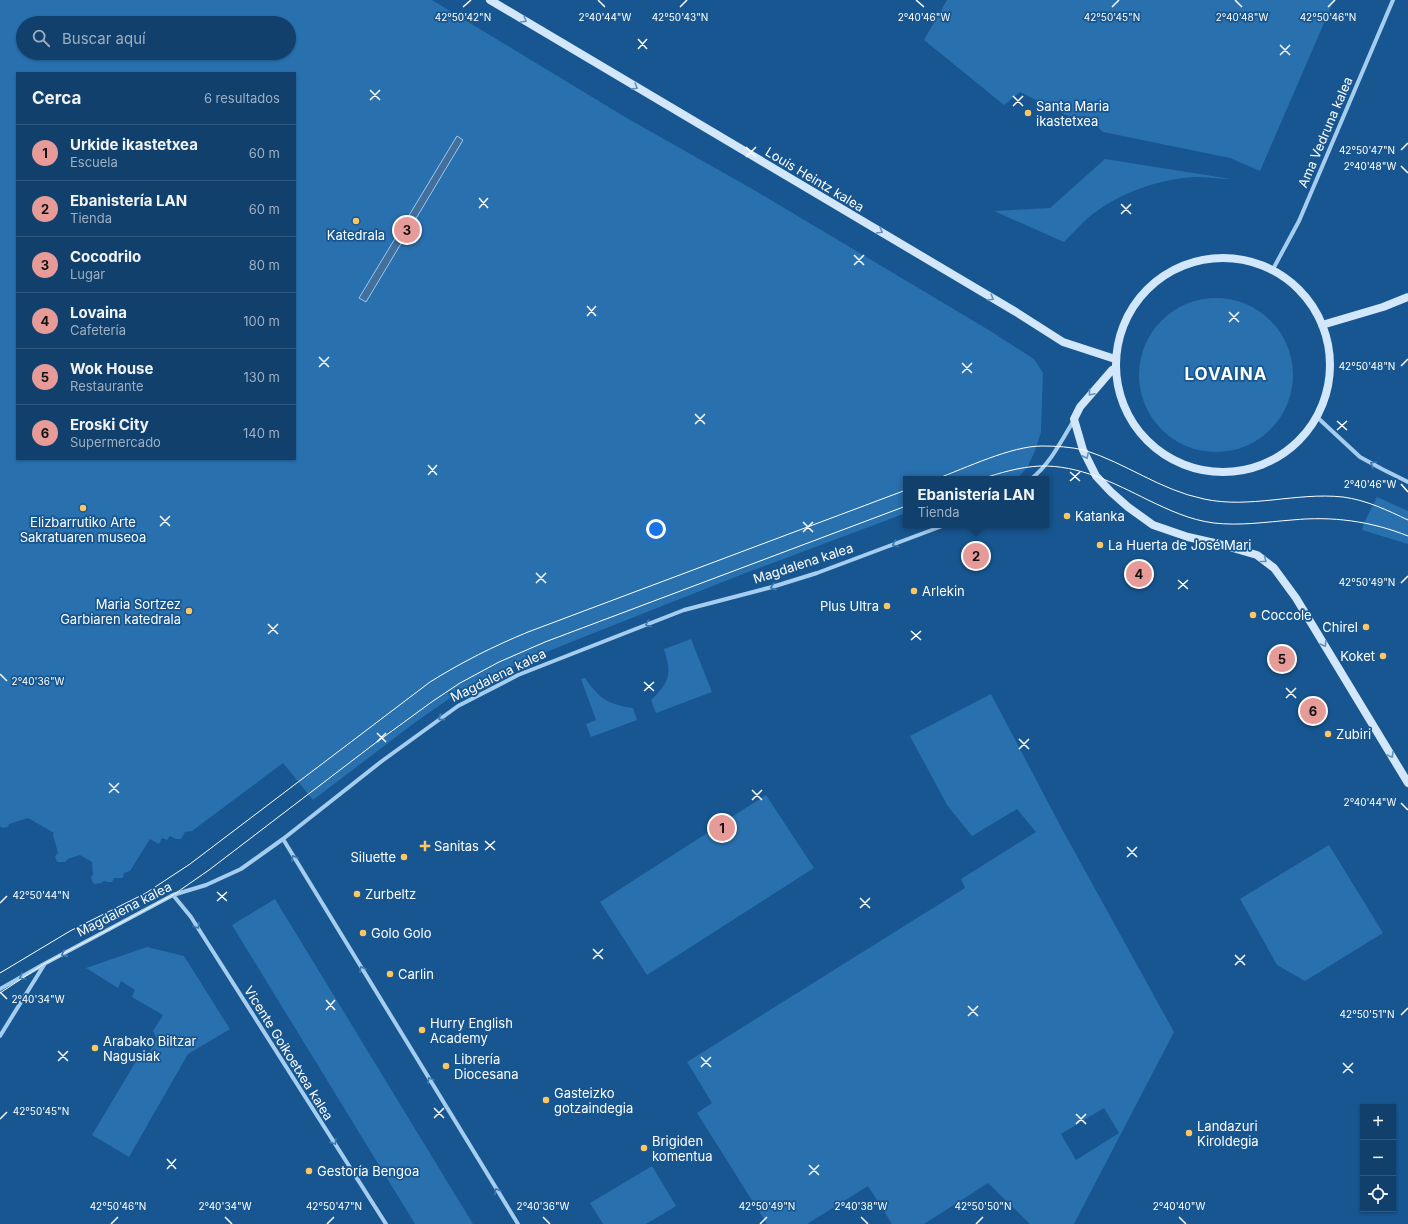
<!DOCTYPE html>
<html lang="es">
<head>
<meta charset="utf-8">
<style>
  :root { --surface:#11406c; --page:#1e4b74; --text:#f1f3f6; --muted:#9cafc2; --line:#30597f; --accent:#e69b98 }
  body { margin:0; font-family:Inter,sans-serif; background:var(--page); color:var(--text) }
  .controls { position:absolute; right:12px; bottom:12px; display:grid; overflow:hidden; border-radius:0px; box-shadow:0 1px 3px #0004 }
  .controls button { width:36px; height:36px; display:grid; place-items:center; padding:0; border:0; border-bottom:1px solid var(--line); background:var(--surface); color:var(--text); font:20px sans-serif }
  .you { position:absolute; left:656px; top:529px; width:14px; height:14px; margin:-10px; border:3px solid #fff; border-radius:50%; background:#1a73e8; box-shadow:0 0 0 6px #1a73e833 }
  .badge { display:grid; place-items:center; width:26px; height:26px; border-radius:50%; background:var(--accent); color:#111; font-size:13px; font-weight:700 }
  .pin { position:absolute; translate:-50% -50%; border:2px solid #fff; box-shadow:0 1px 4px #0006 }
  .popup { position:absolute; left:903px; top:476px; width:146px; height:52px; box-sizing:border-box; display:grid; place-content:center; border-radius:0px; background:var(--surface); filter:drop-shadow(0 1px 3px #0005); font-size:13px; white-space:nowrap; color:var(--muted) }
  .popup b { font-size:15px; color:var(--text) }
  .popup::after { content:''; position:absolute; left:50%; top:100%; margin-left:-8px; border:8px solid transparent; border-top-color:var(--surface) }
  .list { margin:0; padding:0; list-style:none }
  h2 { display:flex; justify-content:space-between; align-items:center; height:52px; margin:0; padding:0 16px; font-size:17px }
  h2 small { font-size:13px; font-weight:400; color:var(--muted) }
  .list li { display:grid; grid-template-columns:26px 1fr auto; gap:12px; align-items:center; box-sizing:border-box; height:56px; padding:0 16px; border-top:1px solid var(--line) }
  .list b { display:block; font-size:15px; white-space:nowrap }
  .list p { margin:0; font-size:13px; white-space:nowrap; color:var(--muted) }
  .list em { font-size:13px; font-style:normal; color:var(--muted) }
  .icon { flex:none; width:22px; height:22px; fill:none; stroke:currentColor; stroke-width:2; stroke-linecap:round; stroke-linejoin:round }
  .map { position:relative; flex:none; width:1408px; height:1224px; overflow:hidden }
  .search { position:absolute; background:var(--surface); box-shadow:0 1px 3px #0004; left:16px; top:16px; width:280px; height:44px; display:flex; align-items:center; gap:10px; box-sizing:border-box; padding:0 14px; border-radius:22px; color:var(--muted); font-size:15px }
  .panel { position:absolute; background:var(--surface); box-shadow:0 1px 3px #0004; left:16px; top:72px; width:280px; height:388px; border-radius:0px }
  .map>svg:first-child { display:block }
  .green { fill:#2970af; fill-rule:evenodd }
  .water { fill:#436f9a; stroke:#97c9f2 }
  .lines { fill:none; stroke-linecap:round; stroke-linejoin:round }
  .street { stroke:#a5cdf0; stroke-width:4 }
  .secondary { stroke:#d2e7fb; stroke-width:8 }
  .tram { stroke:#fff; stroke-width:1 }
  .oneway { stroke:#6290bb }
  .oneway2 { stroke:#427aad }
  .ticks { fill:none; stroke:#fff; stroke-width:1.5 }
  .poi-dot { fill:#ffc663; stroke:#175690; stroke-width:1.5 }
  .labels { text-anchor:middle; stroke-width:3.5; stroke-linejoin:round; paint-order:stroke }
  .poi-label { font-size:13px; fill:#fff; stroke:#175690; text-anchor:start }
  .street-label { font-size:13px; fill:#fff; stroke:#175690 }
  .district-label { font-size:17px; font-weight:bold; letter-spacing:1px; fill:#fff; stroke:#175690 }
  .ticks-label { font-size:10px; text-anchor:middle; fill:#fff; stroke:#175690; stroke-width:3.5; stroke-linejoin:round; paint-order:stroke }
</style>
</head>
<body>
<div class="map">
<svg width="1408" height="1224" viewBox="0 0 1408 1224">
  <rect width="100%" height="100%" fill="#175690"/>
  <path class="green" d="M 0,0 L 432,0 L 625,117 L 754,190 L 987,329 L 1034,359 L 1043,373 L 1041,432 L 1035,451 L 1028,466 L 1018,478 L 906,479 L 906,513 L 743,574 L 604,629 L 529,659 L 491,676 L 459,692 L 417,721 L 313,800 L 283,763 L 192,831 L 185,832 L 181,839 L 176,839 L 170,836 L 167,840 L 162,838 L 159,844 L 150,839 L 130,871 L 124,873 L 123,878 L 114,878 L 112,882 L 108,882 L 104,881 L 101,883 L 95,884 L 93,883 L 91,877 L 93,875 L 92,862 L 80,855 L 68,859 L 65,862 L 57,862 L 55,856 L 58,853 L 53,835 L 54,833 L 28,818 L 9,824 L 8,827 L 2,828 L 0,826 ZM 23,23 L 289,23 L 289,53 L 23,53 ZM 17,73 L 295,73 L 295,459 L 17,459 Z
    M 947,0 L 1334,0 L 1260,171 L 1230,158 L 1103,132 L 1093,123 L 1066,115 L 1020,92 L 1004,105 L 924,40 Z
    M 1105,159 L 1231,179 C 1219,179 1207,177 1195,177 C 1158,179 1116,194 1088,218 C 1080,225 1072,234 1064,242 L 994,211 L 1050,208 Z
    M1139 375a77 77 0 1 1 154 0a77 77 0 1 1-154 0Z
    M 1377,497 L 1408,511 L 1408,544 L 1362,530 L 1364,523 Z
    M 691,639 L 712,692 L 656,713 L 651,700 C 670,681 672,675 664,649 Z
    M 585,678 C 600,699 607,704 633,708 L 637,720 L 591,737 L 586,724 L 596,720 L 581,679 Z
    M 991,694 L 1062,829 L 1174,1032 L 1074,1224 L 1030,1224 L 988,1183 L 924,1224 L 892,1224 L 868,1186 L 807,1224 L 767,1224 L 697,1113 L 712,1103 L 687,1062 L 965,888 L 961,879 L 1036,832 L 1017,809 L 972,836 L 947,805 L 910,736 ZM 1104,1108 L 1119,1133 L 1076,1160 L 1061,1134 Z
    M 766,795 L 814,868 L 647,975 L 600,902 Z
    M 1329,845 L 1383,933 L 1305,981 L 1277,965 L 1240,899 Z
    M 275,899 L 473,1224 L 415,1224 L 232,925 Z
    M 147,947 L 184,956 L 230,1029 L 188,1054 L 129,1157 L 92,1135 L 138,1058 L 144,1061 L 157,1039 L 153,1031 L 163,1015 L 132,997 L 135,990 L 121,981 L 118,988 L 86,968 Z
    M 652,1166 L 676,1206 L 646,1224 L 603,1224 L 590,1203 Z"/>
  <path class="water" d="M 457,136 L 463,140 L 366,302 L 359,298 Z"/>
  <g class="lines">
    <path class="street" d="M 1272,271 L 1299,221 L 1393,0
      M 1318,418 L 1360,457 L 1382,469 L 1408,482
      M 1031,479 C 1050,464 1062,440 1074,420
      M 283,839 L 518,1224
      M 173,895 L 191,917 L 386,1224
      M 0,989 L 44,964 L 173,895 L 206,885 L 241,869 L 283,839 L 382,761 L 458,706 L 518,675 L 684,610 L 772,587 L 817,573 L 945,525
      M 0,1036 L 44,965"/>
    <path class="secondary" d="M 490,0 L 1016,312 L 1063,342 L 1112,358
      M1116 365a107 107 0 1 1 214 0a107 107 0 1 1-214 0Z
      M 1322,325 L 1383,307 L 1408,297
      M 1112,370 L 1080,407 L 1074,419 L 1083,450 L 1096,476 L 1111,492 L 1128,507 L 1153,525 L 1188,537 L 1219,544 L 1257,555 L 1274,568 L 1296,598 L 1408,783"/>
    <path class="tram" d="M 936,479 C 966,468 1011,446 1042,446 C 1056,446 1071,447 1084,450 C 1126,463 1160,490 1204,499 C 1250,509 1296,492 1343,497 C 1366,500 1387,510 1408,520
      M 981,479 C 1000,473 1019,467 1040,466 C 1079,465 1114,483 1148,500 C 1169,510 1190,520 1214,523 C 1240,526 1266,522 1292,520 C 1332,516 1371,521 1408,536
      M 0,973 L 70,931 L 146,893 L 190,864 L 430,682 C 462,662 494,646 528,632 L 906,490
      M 0,993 L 44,964 L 173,895 L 209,870 L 374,744 L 433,701 L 460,683 L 499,662 L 545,642 L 906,506"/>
  </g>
  <defs><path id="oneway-chevron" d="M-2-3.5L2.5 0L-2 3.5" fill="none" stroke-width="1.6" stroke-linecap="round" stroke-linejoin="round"/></defs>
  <g class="oneway">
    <use href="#oneway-chevron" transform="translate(524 20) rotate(31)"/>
    <use href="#oneway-chevron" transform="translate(635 87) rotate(31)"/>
    <use href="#oneway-chevron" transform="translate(880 231) rotate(31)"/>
    <use href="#oneway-chevron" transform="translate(991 298) rotate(31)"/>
    <use href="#oneway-chevron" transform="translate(1091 393) rotate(130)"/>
    <use href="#oneway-chevron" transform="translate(1086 456) rotate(64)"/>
    <use href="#oneway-chevron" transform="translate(1264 560) rotate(38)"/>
    <use href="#oneway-chevron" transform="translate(1324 644) rotate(59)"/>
    <use href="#oneway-chevron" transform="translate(1391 755) rotate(59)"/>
  </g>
  <g class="oneway2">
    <use href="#oneway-chevron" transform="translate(1373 464) rotate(-149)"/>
    <use href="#oneway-chevron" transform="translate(895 544) rotate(159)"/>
    <use href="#oneway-chevron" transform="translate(773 587) rotate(164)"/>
    <use href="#oneway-chevron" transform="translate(648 624) rotate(159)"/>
    <use href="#oneway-chevron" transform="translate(441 718) rotate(144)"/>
    <use href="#oneway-chevron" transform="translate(294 858) rotate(-120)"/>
    <use href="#oneway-chevron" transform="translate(197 926) rotate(58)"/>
    <use href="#oneway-chevron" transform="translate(64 954) rotate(152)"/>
    <use href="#oneway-chevron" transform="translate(362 969) rotate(-121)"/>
    <use href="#oneway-chevron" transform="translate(22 977) rotate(150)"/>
    <use href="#oneway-chevron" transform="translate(430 1080) rotate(-121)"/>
    <use href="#oneway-chevron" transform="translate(334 1142) rotate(58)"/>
    <use href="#oneway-chevron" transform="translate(497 1191) rotate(-121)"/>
  </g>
  <path class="ticks" d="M 598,0 L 605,7M 916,0 L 924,7M 1235,0 L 1242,7M 463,7 L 471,0M 680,7 L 687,0M 1112,7 L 1119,0M 1328,7 L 1335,0M 638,39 L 647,49M 1280,45 L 1290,55M 638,49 L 647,39M 1280,55 L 1290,45M 370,90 L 380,100M 1013,96 L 1023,106M 370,100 L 380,90M 1013,106 L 1023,96M 746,147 L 756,157M 1401,150 L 1408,143M 746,157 L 756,147M 1401,166 L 1408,173M 479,198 L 488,208M 1121,204 L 1131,214M 479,208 L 488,198M 1121,214 L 1131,204M 854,255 L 864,265M 854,265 L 864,255M 587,306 L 596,316M 1229,312 L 1239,322M 587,316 L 596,306M 1229,322 L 1239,312M 319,357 L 329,367M 962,363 L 972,373M 1401,366 L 1408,359M 319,367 L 329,357M 962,373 L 972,363M 695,414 L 705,424M 1337,421 L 1347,430M 695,424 L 705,414M 1337,430 L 1347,421M 428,465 L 437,475M 1070,472 L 1080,481M 428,475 L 437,465M 1070,481 L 1080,472M 1401,484 L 1408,492M 160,516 L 170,526M 803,522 L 813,532M 160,526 L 170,516M 803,532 L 813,522M 536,573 L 546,583M 1178,580 L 1188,589M 536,583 L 546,573M 1401,583 L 1408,576M 1178,589 L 1188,580M 268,624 L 278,634M 911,631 L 921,640M 268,634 L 278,624M 911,640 L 921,631M 0,674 L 7,681M 644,682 L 654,691M 1286,688 L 1296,698M 644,691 L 654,682M 1286,698 L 1296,688M 377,733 L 386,742M 1019,739 L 1029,749M 377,742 L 386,733M 1019,749 L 1029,739M 109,783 L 119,793M 752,790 L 762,800M 109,793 L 119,783M 752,800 L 762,790M 1401,803 L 1408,810M 485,841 L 495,850M 1127,847 L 1137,857M 485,850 L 495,841M 1127,857 L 1137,847M 217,892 L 227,901M 860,898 L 870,908M 217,901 L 227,892M 0,903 L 7,896M 860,908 L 870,898M 593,949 L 603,959M 1235,955 L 1245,965M 593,959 L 603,949M 1235,965 L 1245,955M 0,992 L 7,999M 326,1000 L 335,1010M 968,1006 L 978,1016M 326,1010 L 335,1000M 1401,1015 L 1408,1008M 968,1016 L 978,1006M 58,1051 L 68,1061M 701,1057 L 711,1067M 58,1061 L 68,1051M 1343,1063 L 1353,1073M 701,1067 L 711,1057M 1343,1073 L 1353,1063M 434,1108 L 444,1118M 1076,1114 L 1086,1124M 434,1118 L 444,1108M 0,1119 L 7,1112M 1076,1124 L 1086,1114M 167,1159 L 176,1169M 809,1165 L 819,1175M 167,1169 L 176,1159M 809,1175 L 819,1165M 225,1217 L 232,1224M 543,1217 L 550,1224M 861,1217 L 868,1224M 1179,1217 L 1186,1224M 111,1224 L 118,1217M 327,1224 L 334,1217M 760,1224 L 767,1217M 976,1224 L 983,1217"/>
  <g class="poi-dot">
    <circle cx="1028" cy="113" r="4"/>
    <circle cx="356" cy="221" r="4"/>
    <circle cx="83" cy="508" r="4"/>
    <circle cx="1067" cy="516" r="4"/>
    <circle cx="1100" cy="545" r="4"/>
    <circle cx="914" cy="591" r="4"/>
    <circle cx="887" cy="606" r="4"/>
    <circle cx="189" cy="611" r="4"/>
    <circle cx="1253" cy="615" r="4"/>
    <circle cx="1366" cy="627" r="4"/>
    <circle cx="1383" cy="656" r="4"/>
    <circle cx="1328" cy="734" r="4"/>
    <path d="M423 840h4v4h4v4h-4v4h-4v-4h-4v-4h4z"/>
    <circle cx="404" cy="857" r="4"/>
    <circle cx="357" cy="894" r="4"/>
    <circle cx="363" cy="933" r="4"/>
    <circle cx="390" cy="974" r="4"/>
    <circle cx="422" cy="1030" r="4"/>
    <circle cx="95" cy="1048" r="4"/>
    <circle cx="446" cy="1066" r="4"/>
    <circle cx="546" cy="1100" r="4"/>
    <circle cx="1189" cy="1133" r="4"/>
    <circle cx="644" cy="1148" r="4"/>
    <circle cx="309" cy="1171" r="4"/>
  </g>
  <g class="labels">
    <g class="poi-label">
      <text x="1036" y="111">Santa Maria<tspan x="1036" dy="15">ikastetxea</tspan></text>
      <text x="356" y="240" text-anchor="middle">Katedrala</text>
      <text x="1075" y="521">Katanka</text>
      <text x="83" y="527" text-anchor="middle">Elizbarrutiko Arte<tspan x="83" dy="15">Sakratuaren museoa</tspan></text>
      <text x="1108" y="550">La Huerta de José Mari</text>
      <text x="922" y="596">Arlekin</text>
      <text x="181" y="609" text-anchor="end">Maria Sortzez<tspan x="181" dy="15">Garbiaren katedrala</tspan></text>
      <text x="879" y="611" text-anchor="end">Plus Ultra</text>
      <text x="1261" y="620">Coccole</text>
      <text x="1358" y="632" text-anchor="end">Chirel</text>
      <text x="1375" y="661" text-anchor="end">Koket</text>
      <text x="1336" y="739">Zubiri</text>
      <text x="434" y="851">Sanitas</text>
      <text x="396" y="862" text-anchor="end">Siluette</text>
      <text x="365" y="899">Zurbeltz</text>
      <text x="371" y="938">Golo Golo</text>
      <text x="398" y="979">Carlin</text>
      <text x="430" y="1028">Hurry English<tspan x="430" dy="15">Academy</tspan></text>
      <text x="103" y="1046">Arabako Biltzar<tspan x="103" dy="15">Nagusiak</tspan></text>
      <text x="454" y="1064">Librería<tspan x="454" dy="15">Diocesana</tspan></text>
      <text x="554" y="1098">Gasteizko<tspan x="554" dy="15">gotzaindegia</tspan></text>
      <text x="1197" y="1131">Landazuri<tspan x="1197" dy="15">Kiroldegia</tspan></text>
      <text x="652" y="1146">Brigiden<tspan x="652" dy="15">komentua</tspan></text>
      <text x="317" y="1176">Gestoría Bengoa</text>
    </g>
    <g class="street-label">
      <text transform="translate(1325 132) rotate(-67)" y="5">Ama Vedruna kalea</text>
      <text transform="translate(815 179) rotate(31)" y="5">Louis Heintz kalea</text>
      <text transform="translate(803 563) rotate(-18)" y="5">Magdalena kalea</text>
      <text transform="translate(498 675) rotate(-26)" y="5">Magdalena kalea</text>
      <text transform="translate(124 909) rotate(-27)" y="5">Magdalena kalea</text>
      <text transform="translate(289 1053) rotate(58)" y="5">Vicente Goikoetxea kalea</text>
    </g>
    <g class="district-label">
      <text x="1226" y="380">LOVAINA</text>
    </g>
  </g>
  <g class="ticks-label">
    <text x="463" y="21">42°50'42"N</text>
    <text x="605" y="21">2°40'44"W</text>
    <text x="680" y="21">42°50'43"N</text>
    <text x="924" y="21">2°40'46"W</text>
    <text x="1112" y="21">42°50'45"N</text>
    <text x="1242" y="21">2°40'48"W</text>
    <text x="1328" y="21">42°50'46"N</text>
    <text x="1367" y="154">42°50'47"N</text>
    <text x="1370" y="170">2°40'48"W</text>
    <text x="1367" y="370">42°50'48"N</text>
    <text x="1370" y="488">2°40'46"W</text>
    <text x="1367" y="586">42°50'49"N</text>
    <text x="38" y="685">2°40'36"W</text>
    <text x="1370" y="806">2°40'44"W</text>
    <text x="41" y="899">42°50'44"N</text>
    <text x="38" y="1003">2°40'34"W</text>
    <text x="1367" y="1018">42°50'51"N</text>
    <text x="41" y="1115">42°50'45"N</text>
    <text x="118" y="1210">42°50'46"N</text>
    <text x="225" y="1210">2°40'34"W</text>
    <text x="334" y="1210">42°50'47"N</text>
    <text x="543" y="1210">2°40'36"W</text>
    <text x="767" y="1210">42°50'49"N</text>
    <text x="861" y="1210">2°40'38"W</text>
    <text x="983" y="1210">42°50'50"N</text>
    <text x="1179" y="1210">2°40'40"W</text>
  </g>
</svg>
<div class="controls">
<button>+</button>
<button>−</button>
<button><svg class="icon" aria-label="locate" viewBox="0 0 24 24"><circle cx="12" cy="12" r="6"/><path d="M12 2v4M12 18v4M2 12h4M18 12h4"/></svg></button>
</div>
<div class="you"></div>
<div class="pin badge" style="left:722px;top:828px">1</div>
<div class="pin badge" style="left:976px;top:556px">2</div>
<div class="popup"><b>Ebanistería LAN</b>Tienda</div>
<div class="pin badge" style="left:407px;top:230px">3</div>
<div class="pin badge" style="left:1139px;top:574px">4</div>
<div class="pin badge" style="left:1282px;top:659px">5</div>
<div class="pin badge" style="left:1313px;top:711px">6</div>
<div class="search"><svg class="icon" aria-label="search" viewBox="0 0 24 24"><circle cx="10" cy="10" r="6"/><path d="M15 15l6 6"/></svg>Buscar aquí</div>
<section class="panel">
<h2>Cerca<small>6 resultados</small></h2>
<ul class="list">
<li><span class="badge">1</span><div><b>Urkide ikastetxea</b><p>Escuela</p></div><em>60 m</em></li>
<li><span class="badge">2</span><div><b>Ebanistería LAN</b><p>Tienda</p></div><em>60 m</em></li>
<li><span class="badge">3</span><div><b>Cocodrilo</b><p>Lugar</p></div><em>80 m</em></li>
<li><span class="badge">4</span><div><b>Lovaina</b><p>Cafetería</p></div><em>100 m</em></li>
<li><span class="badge">5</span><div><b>Wok House</b><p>Restaurante</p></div><em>130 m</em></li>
<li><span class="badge">6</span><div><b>Eroski City</b><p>Supermercado</p></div><em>140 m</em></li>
</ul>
</section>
</div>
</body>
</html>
